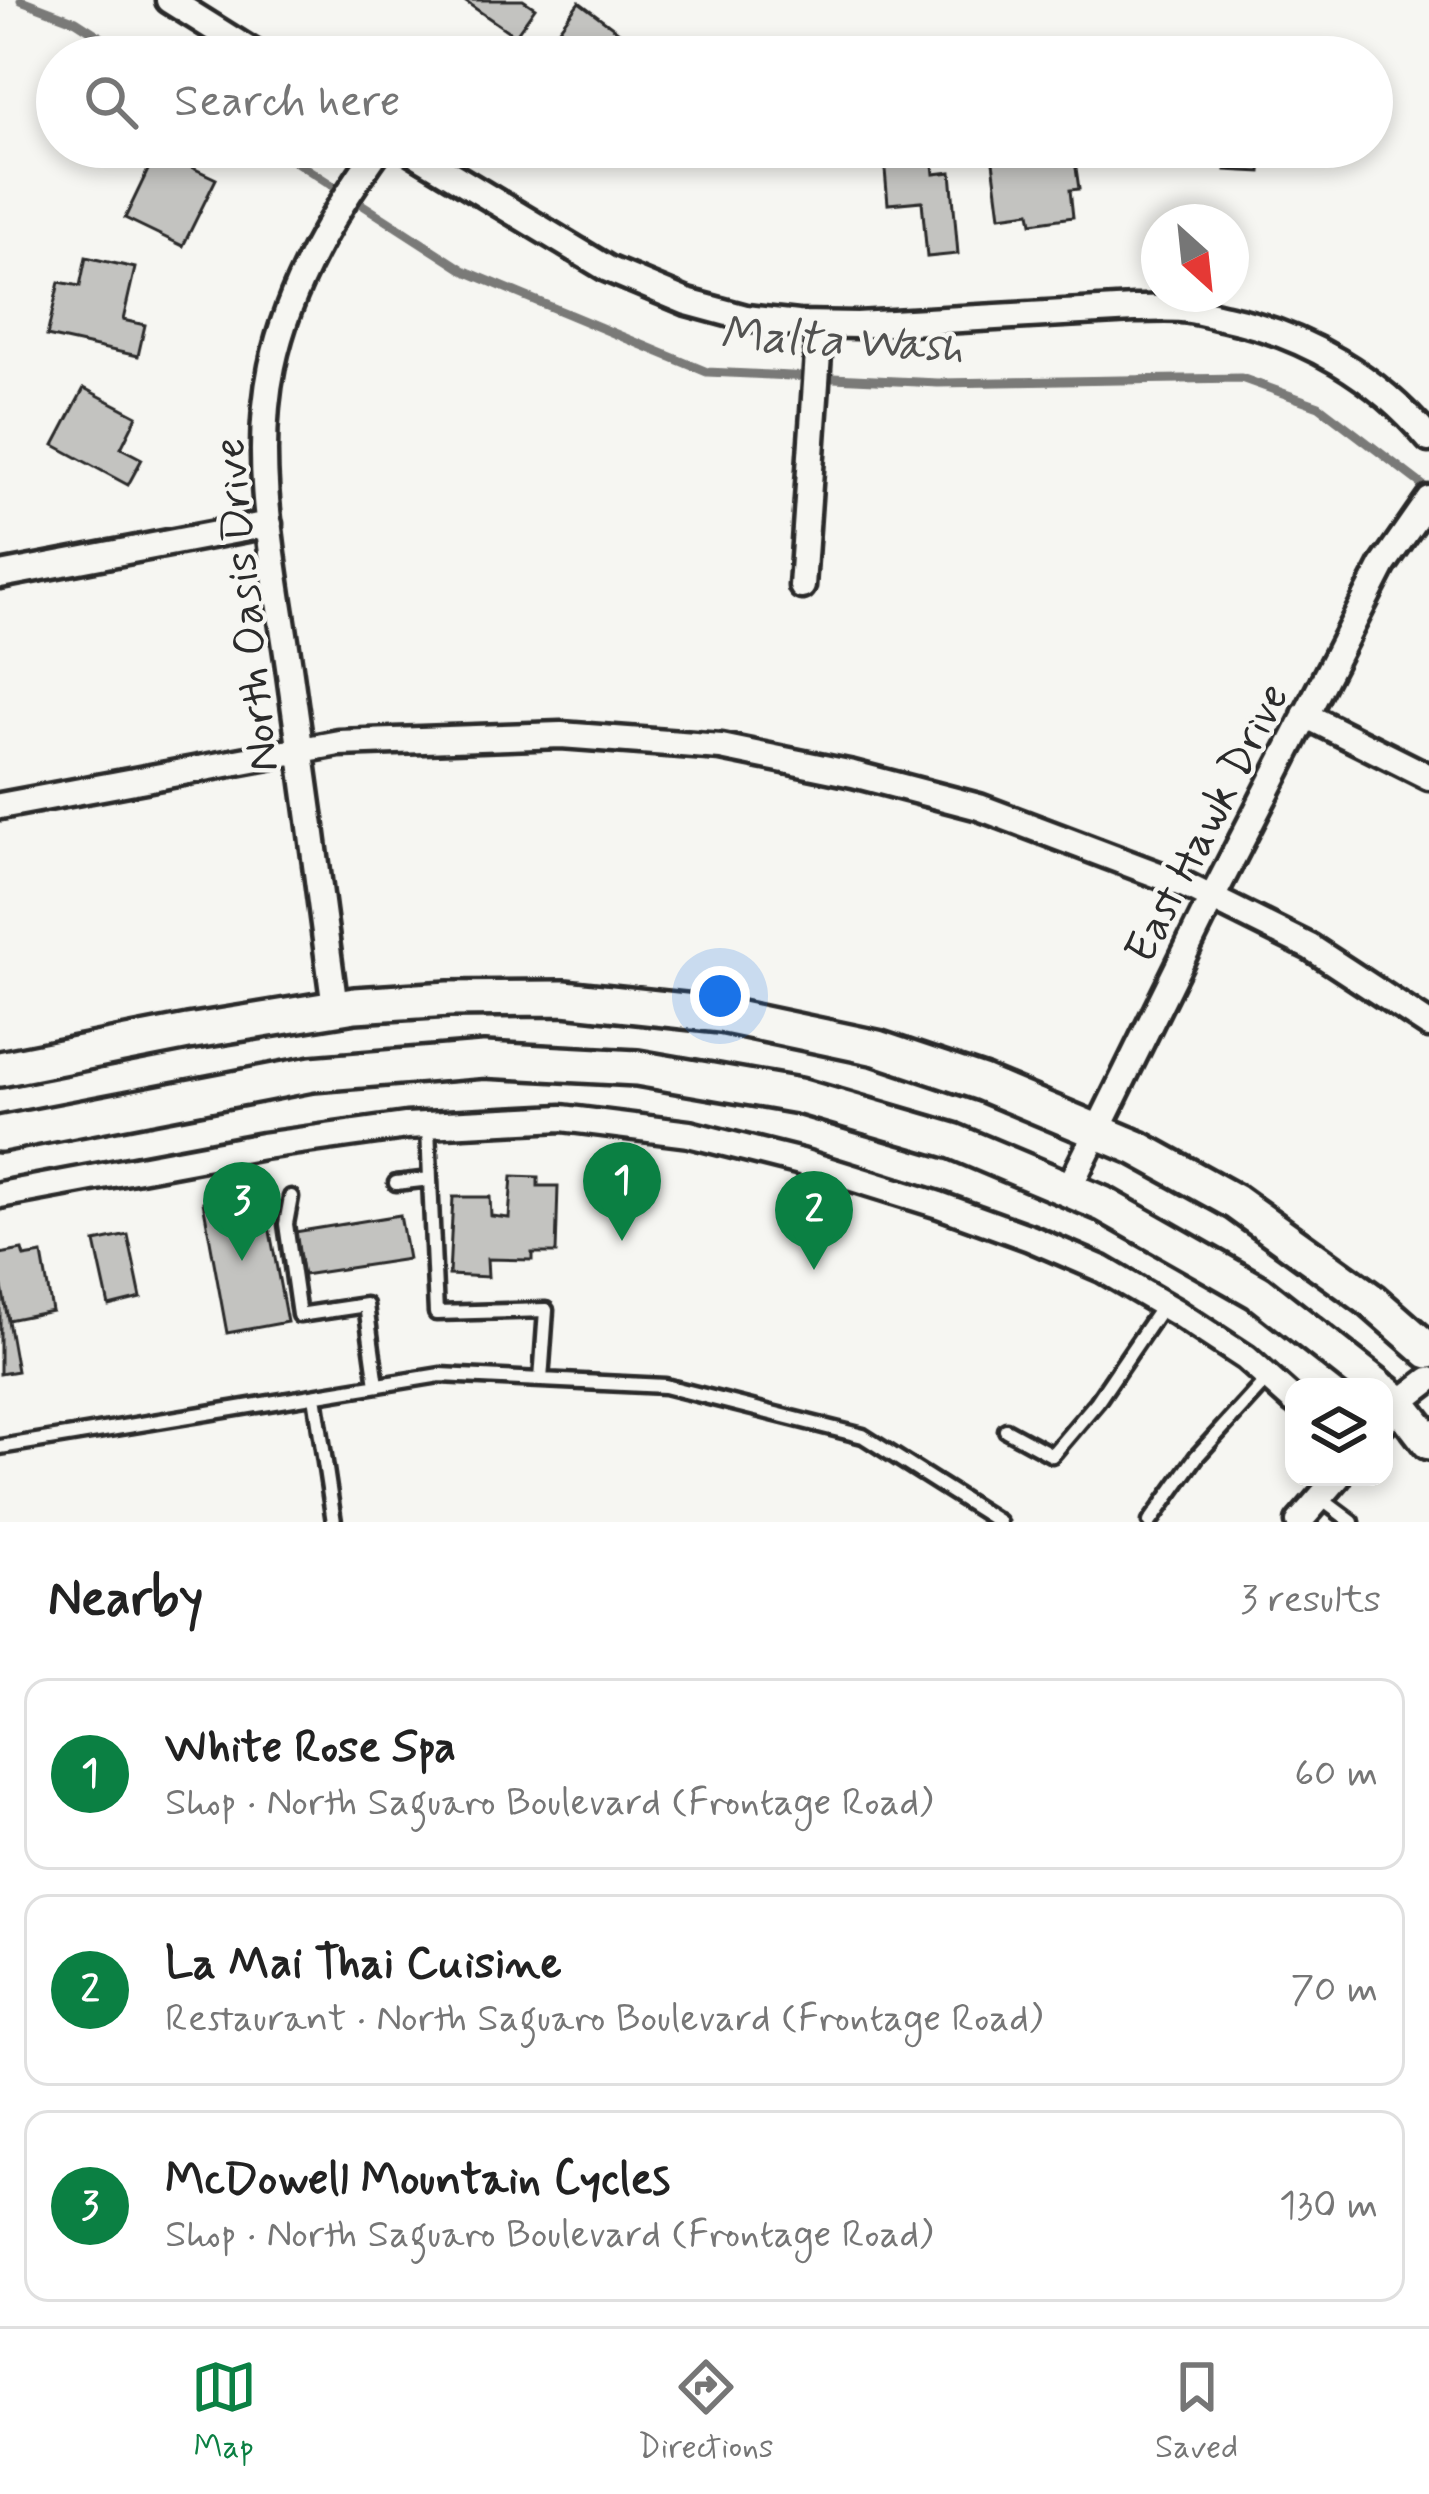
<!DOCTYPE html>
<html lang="en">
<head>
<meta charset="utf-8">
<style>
  :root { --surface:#fff; --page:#f6f6f6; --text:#222; --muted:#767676; --line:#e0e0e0; --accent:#0b8043 }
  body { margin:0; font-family:Mynerve,sans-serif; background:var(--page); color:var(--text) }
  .controls { position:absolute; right:36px; bottom:36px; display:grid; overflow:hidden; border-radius:24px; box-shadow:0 6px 18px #0003 }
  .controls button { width:108px; height:108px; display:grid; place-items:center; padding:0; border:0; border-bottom:3px solid var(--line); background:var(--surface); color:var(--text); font:60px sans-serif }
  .compass { position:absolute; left:1141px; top:204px; width:108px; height:108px; border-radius:50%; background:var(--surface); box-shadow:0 6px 18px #0003; rotate:153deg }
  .you { position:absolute; left:720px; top:996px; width:42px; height:42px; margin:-30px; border:9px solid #fff; border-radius:50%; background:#1a73e8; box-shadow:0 0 0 18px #1a73e833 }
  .badge { display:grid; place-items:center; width:78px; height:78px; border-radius:50%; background:var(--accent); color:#fff; font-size:39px; font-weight:700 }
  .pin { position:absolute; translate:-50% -99px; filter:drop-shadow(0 3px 6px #0008) }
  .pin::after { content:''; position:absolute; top:63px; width:42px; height:36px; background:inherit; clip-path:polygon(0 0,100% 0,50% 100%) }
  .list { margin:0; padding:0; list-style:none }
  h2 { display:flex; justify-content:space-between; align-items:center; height:156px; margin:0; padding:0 48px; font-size:51px }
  h2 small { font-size:39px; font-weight:400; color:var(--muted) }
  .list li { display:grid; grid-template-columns:78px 1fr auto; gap:36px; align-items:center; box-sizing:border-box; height:192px; margin:0 24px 24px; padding:0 24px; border:3px solid var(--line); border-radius:24px }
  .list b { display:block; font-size:45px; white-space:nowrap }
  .list p { margin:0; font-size:39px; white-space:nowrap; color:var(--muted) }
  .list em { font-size:39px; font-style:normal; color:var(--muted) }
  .icon { flex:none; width:66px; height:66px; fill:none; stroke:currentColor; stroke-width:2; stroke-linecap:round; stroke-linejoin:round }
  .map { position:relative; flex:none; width:1429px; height:1522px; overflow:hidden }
  .search { position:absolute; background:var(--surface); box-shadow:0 6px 18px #0003; left:36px; right:36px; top:36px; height:132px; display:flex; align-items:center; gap:30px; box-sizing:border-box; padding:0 42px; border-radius:66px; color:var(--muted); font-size:45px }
  .sheet { height:804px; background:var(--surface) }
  nav { display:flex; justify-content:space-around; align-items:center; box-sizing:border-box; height:168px; border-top:3px solid var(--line); background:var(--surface); font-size:33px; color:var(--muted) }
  nav a { display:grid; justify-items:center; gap:6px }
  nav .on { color:var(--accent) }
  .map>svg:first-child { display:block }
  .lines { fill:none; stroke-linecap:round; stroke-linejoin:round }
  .stream { stroke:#7a7a78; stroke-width:9 }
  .building { fill:#c3c3c0; stroke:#2b2b2b; stroke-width:3 }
  .service-casing { stroke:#2b2b2b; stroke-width:21 }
  .minor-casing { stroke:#2b2b2b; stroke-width:33 }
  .secondary-casing { stroke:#2b2b2b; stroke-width:42 }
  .service { stroke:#f6f6f2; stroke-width:12 }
  .minor { stroke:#f6f6f2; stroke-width:24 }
  .secondary { stroke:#f6f6f2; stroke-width:33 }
  .labels { text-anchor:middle; stroke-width:9; stroke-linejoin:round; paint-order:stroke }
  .street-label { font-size:45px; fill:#2b2b2b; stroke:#f6f6f2 }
  .water-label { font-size:48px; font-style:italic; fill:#525251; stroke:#f6f6f2 }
</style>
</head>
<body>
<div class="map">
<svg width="1429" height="1522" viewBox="0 0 1429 1522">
  <rect width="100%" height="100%" fill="#f6f6f2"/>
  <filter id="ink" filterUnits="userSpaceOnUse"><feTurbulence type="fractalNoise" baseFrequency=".00833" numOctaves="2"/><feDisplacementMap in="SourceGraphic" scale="24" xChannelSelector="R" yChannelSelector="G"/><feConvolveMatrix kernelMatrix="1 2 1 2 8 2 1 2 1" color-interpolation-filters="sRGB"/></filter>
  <g filter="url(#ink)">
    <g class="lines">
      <path class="stream" d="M 21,0 L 76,21 L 132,57
        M 273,147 L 465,271 L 707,372 L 938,383 L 1241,378 L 1319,406 L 1429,490"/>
    </g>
    <path class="building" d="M 463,0 L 523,0 L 535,8 L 515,36 Z
      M 579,2 L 626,37 L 611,57 L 538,57 Z
      M 883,147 L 910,147 L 911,156 L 932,154 L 934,174 L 951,172 L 958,254 L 927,257 L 922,201 L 888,204 Z
      M 1047,147 L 1073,147 L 1079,189 L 1070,190 L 1073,217 L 1032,223 L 1030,212 L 1000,216 L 992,154 Z
      M 1228,147 L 1321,147 L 1320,165 L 1262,160 L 1261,172 L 1226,170 Z
      M 157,151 L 216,179 L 183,246 L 125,218 Z
      M 86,257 L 135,268 L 123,320 L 145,325 L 138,356 L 47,336 L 59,282 L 80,286 Z
      M 84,388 L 137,416 L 121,448 L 142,459 L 128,485 L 54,445 Z
      M 512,1176 L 538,1177 L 538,1186 L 558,1186 L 556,1253 L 532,1253 L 532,1260 L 487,1259 L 488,1277 L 449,1275 L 453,1197 L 490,1197 L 491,1216 L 509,1218 Z
      M 262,1189 L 287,1322 L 227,1333 L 203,1202 Z
      M 400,1215 L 408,1259 L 303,1275 L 295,1232 Z
      M 128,1235 L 141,1298 L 109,1306 L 95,1242 Z
      M 22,1250 L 24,1257 L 42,1254 L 52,1311 L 8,1320 L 0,1276 L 0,1254 Z
      M 0,1276 L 17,1371 L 0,1374 Z"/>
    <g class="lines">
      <g class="service-casing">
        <path id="service" d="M 428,1126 L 430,1179
          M 396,1183 L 430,1179 L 436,1313 L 546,1310 L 541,1380
          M 291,1197 L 286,1224 L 299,1315 L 366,1305 L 377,1385
          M 315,1396 L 334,1522
          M 1006,1430 L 1052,1455 L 1097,1402 L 1163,1305
          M 0,1447 L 440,1375 L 665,1386 L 863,1436 L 999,1522
          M 1320,1498 L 1352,1522
          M 1150,1522 L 1197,1456 L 1268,1378"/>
      </g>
      <g class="minor-casing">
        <path id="minor" d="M 169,0 L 260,57
          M 405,147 L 608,269 L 687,302 L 746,318 L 798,324 L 857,325 L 1134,309 C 1150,309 1166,308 1181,309 C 1196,310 1211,315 1226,318 C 1306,335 1377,377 1429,439
          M 0,575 L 269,524
          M 802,586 L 820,325
          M 1305,715 L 1429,777
          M 0,806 L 339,743 L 561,735 L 721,747 L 853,774 L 979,807 L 1185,885 L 1310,947 L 1429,1025
          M 335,1008 C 320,897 306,785 290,674 C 276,573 251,467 272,366 C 289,285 333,213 380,147
          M 1068,1190 L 1212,898 L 1383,565 L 1429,499
          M 0,1195 L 263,1146 L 406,1126 L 562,1118 L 689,1134 L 801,1162 L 939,1205 L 1030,1238 L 1102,1269 L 1176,1312 L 1246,1358 L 1294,1401
          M 1384,1422 L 1399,1403 L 1429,1380
          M 1299,1522 L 1338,1477"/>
      </g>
      <g class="secondary-casing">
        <path id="secondary" d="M 0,1069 L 188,1032 L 355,1005 L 449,999 L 564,998 L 721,1015 L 877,1048 L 982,1083 L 1137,1148 L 1235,1202 L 1372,1301 L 1429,1351
          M 0,1134 L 312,1074 L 484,1060 L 637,1068 L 799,1096 L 953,1141 L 1103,1204 L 1258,1292 L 1379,1387
          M 1384,1391 L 1399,1403 L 1429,1442"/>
      </g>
      <use href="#service" class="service"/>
      <use href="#minor" class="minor"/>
      <use href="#secondary" class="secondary"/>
    </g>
  </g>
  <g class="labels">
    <g class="street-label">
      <text transform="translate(244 605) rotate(-96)" y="16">North Oasis Drive</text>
      <text transform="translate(1205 822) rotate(-63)" y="16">East Hawk Drive</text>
    </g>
    <g class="water-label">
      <text transform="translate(842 338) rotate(3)" y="17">Malta Wash</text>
    </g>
  </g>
</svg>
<div class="controls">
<button><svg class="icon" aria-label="layers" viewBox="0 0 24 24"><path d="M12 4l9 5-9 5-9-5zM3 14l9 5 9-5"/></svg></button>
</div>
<svg class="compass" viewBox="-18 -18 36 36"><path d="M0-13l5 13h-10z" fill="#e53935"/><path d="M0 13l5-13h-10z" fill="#767676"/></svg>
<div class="you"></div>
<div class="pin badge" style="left:622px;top:1241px">1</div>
<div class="pin badge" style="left:814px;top:1270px">2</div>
<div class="pin badge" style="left:242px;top:1261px">3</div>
<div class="search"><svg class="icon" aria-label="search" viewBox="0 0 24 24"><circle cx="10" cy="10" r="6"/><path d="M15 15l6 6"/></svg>Search here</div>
</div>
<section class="sheet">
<h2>Nearby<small>3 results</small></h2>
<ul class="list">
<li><span class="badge">1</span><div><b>White Rose Spa</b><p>Shop · North Saguaro Boulevard (Frontage Road)</p></div><em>60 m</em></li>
<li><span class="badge">2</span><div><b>La Mai Thai Cuisine</b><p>Restaurant · North Saguaro Boulevard (Frontage Road)</p></div><em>70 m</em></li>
<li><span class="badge">3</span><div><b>McDowell Mountain Cycles</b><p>Shop · North Saguaro Boulevard (Frontage Road)</p></div><em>130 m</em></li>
</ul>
</section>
<nav>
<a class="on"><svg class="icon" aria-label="map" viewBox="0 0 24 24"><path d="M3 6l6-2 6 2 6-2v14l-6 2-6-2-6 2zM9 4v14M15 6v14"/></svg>Map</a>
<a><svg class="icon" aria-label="directions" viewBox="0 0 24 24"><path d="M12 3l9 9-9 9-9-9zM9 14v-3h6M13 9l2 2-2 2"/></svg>Directions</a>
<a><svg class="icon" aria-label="saved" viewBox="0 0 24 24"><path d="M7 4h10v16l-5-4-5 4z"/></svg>Saved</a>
</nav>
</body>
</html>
